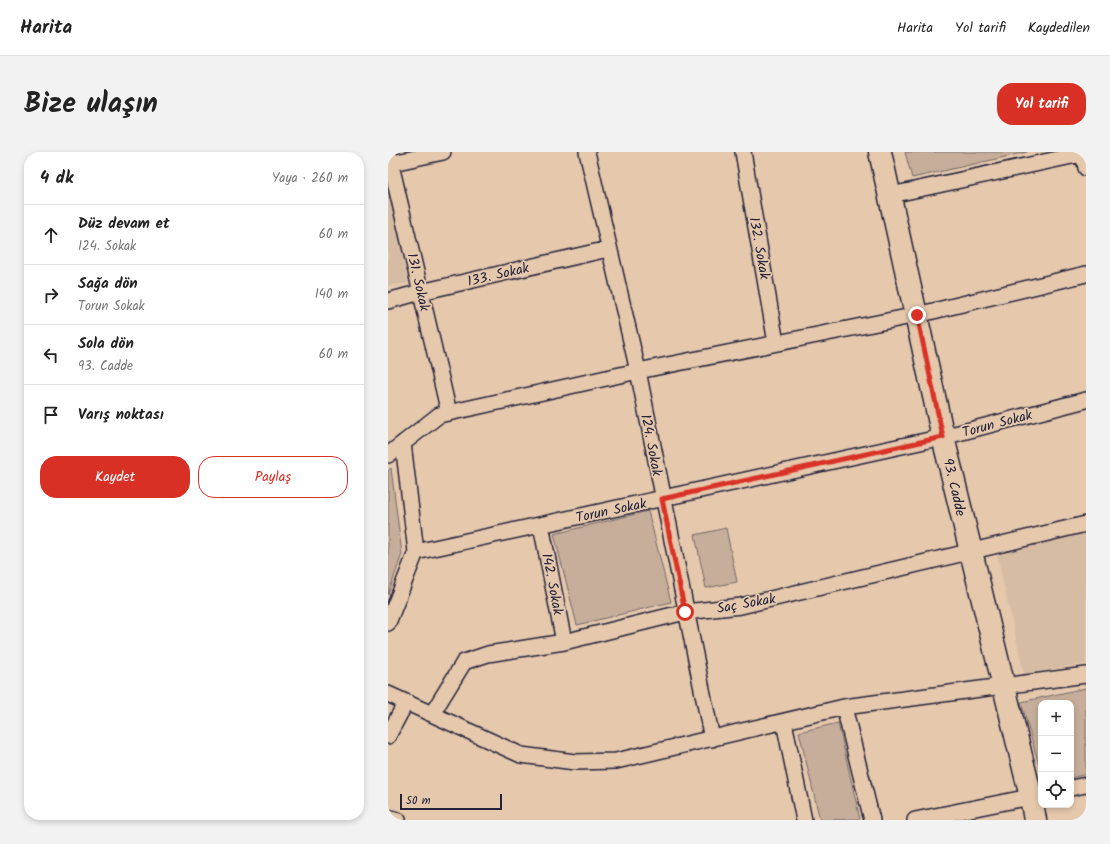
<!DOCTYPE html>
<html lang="tr">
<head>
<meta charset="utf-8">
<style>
  :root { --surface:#fff; --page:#f2f2f2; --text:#222; --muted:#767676; --line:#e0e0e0; --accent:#d93025 }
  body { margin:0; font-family:Kalam,sans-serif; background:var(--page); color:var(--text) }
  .controls { position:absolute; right:12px; bottom:12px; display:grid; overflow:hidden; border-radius:8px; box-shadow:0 2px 6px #0003 }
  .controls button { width:36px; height:36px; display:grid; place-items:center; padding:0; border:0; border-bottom:1px solid var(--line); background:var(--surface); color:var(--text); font:20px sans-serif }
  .scale { position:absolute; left:12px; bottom:10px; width:102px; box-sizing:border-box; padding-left:4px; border:2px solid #22223b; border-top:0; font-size:11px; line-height:14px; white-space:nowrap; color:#22223b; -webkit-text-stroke:3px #e6c9ad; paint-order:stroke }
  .stop { position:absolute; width:12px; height:12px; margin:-9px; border:3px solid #d93025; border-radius:50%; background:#fff }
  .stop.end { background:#d93025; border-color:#fff; box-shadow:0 1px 4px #0008 }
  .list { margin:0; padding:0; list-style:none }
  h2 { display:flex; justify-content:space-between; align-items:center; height:52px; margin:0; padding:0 16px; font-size:17px }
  h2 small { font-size:13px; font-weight:400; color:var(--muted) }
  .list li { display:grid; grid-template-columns:26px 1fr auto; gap:12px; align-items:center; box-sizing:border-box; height:60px; padding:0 16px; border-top:1px solid var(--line) }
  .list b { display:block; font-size:15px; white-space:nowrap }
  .list p { margin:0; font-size:13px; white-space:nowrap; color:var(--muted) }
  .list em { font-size:13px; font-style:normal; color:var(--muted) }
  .actions { display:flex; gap:8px; padding:12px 16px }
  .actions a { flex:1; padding:9px 0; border:1px solid var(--accent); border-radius:16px; text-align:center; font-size:14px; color:var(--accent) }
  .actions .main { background:var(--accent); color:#fff }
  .icon { flex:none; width:22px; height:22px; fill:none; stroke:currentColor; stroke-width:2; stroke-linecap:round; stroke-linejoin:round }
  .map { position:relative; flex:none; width:698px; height:668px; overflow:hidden; border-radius:16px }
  header { display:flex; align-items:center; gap:24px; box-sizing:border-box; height:56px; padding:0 20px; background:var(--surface); border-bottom:1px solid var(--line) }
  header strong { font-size:19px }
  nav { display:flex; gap:22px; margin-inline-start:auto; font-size:14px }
  .intro { display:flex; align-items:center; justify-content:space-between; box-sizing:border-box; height:96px; padding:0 24px }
  h1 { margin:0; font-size:28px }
  .button { padding:10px 18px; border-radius:16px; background:var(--accent); color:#fff; font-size:14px; font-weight:700 }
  main { display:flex; gap:24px; padding:0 24px }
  aside { flex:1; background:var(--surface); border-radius:16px; box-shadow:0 2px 6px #0003 }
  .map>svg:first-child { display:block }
  .built { fill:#d7bca4 }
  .green { fill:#c6ae9a; stroke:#74686a }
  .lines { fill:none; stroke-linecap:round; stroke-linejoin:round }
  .street-casing { stroke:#22223b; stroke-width:18 }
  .secondary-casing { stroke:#22223b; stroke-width:25 }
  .street { stroke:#e6c9ad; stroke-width:15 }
  .secondary { stroke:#e6c9ad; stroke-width:22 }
  .route { stroke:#d93025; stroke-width:5 }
  .labels { text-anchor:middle; stroke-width:3.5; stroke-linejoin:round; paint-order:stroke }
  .street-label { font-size:14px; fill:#22223b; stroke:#e6c9ad }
</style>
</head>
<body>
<header>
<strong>Harita</strong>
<nav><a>Harita</a><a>Yol tarifi</a><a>Kaydedilen</a></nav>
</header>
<div class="intro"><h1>Bize ulaşın</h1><a class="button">Yol tarifi</a></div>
<main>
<aside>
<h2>4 dk<small>Yaya · 260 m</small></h2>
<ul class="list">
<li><svg class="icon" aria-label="ahead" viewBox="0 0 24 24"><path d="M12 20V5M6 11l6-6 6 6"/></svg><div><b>Düz devam et</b><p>124. Sokak</p></div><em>60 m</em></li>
<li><svg class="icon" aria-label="right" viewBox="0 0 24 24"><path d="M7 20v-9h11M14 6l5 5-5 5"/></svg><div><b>Sağa dön</b><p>Torun Sokak</p></div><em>140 m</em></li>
<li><svg class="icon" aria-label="left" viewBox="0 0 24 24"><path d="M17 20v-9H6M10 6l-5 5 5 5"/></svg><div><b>Sola dön</b><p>93. Cadde</p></div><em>60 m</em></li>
<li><svg class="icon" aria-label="arrive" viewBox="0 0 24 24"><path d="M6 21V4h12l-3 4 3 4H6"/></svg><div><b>Varış noktası</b></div></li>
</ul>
<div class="actions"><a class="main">Kaydet</a><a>Paylaş</a></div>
</aside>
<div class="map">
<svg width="698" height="668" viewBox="0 0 698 668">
  <rect width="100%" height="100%" fill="#e6c9ad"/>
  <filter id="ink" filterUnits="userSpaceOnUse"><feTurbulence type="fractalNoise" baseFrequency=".025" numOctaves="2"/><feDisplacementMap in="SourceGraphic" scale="8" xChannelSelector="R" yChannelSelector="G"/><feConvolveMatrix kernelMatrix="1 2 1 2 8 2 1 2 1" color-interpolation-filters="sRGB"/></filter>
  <g filter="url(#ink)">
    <path class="built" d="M 0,25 L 20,131 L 0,134 Z
      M 698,380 L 698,512 L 636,522 L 608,399 Z"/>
    <path class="green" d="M 517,0 L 639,0 L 524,26 Z
      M 3,316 L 14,402 L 0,443 L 0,319 Z
      M 260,359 L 283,450 L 189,473 L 166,382 Z
      M 338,376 L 349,430 L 318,436 L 307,383 Z
      M 698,536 L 698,622 L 683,626 L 683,551 L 653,551 L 653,620 L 633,550 Z
      M 450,571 L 472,667 L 432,668 L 411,580 Z"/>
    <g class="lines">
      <g class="street-casing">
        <path id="street" d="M 0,0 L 61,261
          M 199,0 L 250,219 L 324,587
          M 355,0 L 388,191
          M 695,0 L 698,16
          M 0,12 L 55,0
          M 503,43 L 698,1
          M 0,149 L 33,140 L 220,97
          M 0,303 L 51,263 L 250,219 L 529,163 L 698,122
          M 153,373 L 176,490
          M 28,400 L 555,285 L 698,248
          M 0,471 L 28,400 L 15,291
          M 0,542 L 133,603 L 187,610 L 228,609 L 456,555 L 698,523
          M 456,555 L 484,668
          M 44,562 L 76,510 L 100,502 L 176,490 L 297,460 L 353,454 L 698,372
          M 396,570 L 416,668
          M 0,584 L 18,550
          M 683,636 L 698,633
          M 0,665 L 10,668
          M 527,668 L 652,643"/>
      </g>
      <g class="secondary-casing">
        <path id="secondary" d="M 492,0 L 555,285 L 643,645 L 647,668"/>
      </g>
      <use href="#street" class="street"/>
      <use href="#secondary" class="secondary"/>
    </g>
  </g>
  <g class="lines" filter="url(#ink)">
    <path class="route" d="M 297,460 L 274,347 L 555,285 L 529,163"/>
  </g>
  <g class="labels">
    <g class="street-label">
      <text transform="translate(372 96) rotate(80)" y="5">132. Sokak</text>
      <text transform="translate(110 122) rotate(-13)" y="5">133. Sokak</text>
      <text transform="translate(31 130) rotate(77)" y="5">131. Sokak</text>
      <text transform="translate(609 271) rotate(-15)" y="5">Torun Sokak</text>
      <text transform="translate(264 293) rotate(79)" y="5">124. Sokak</text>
      <text transform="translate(567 335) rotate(77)" y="5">93. Cadde</text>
      <text transform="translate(223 358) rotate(-12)" y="5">Torun Sokak</text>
      <text transform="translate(165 432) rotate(79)" y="5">142. Sokak</text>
      <text transform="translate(358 451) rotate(-10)" y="5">Saç Sokak</text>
    </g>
  </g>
</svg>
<div class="controls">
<button>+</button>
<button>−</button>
<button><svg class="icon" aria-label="locate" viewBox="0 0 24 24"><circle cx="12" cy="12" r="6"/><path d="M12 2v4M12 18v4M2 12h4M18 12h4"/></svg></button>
</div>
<div class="scale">50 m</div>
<div class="stop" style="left:297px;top:460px"></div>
<div class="stop end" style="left:529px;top:163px"></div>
</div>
</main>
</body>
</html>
